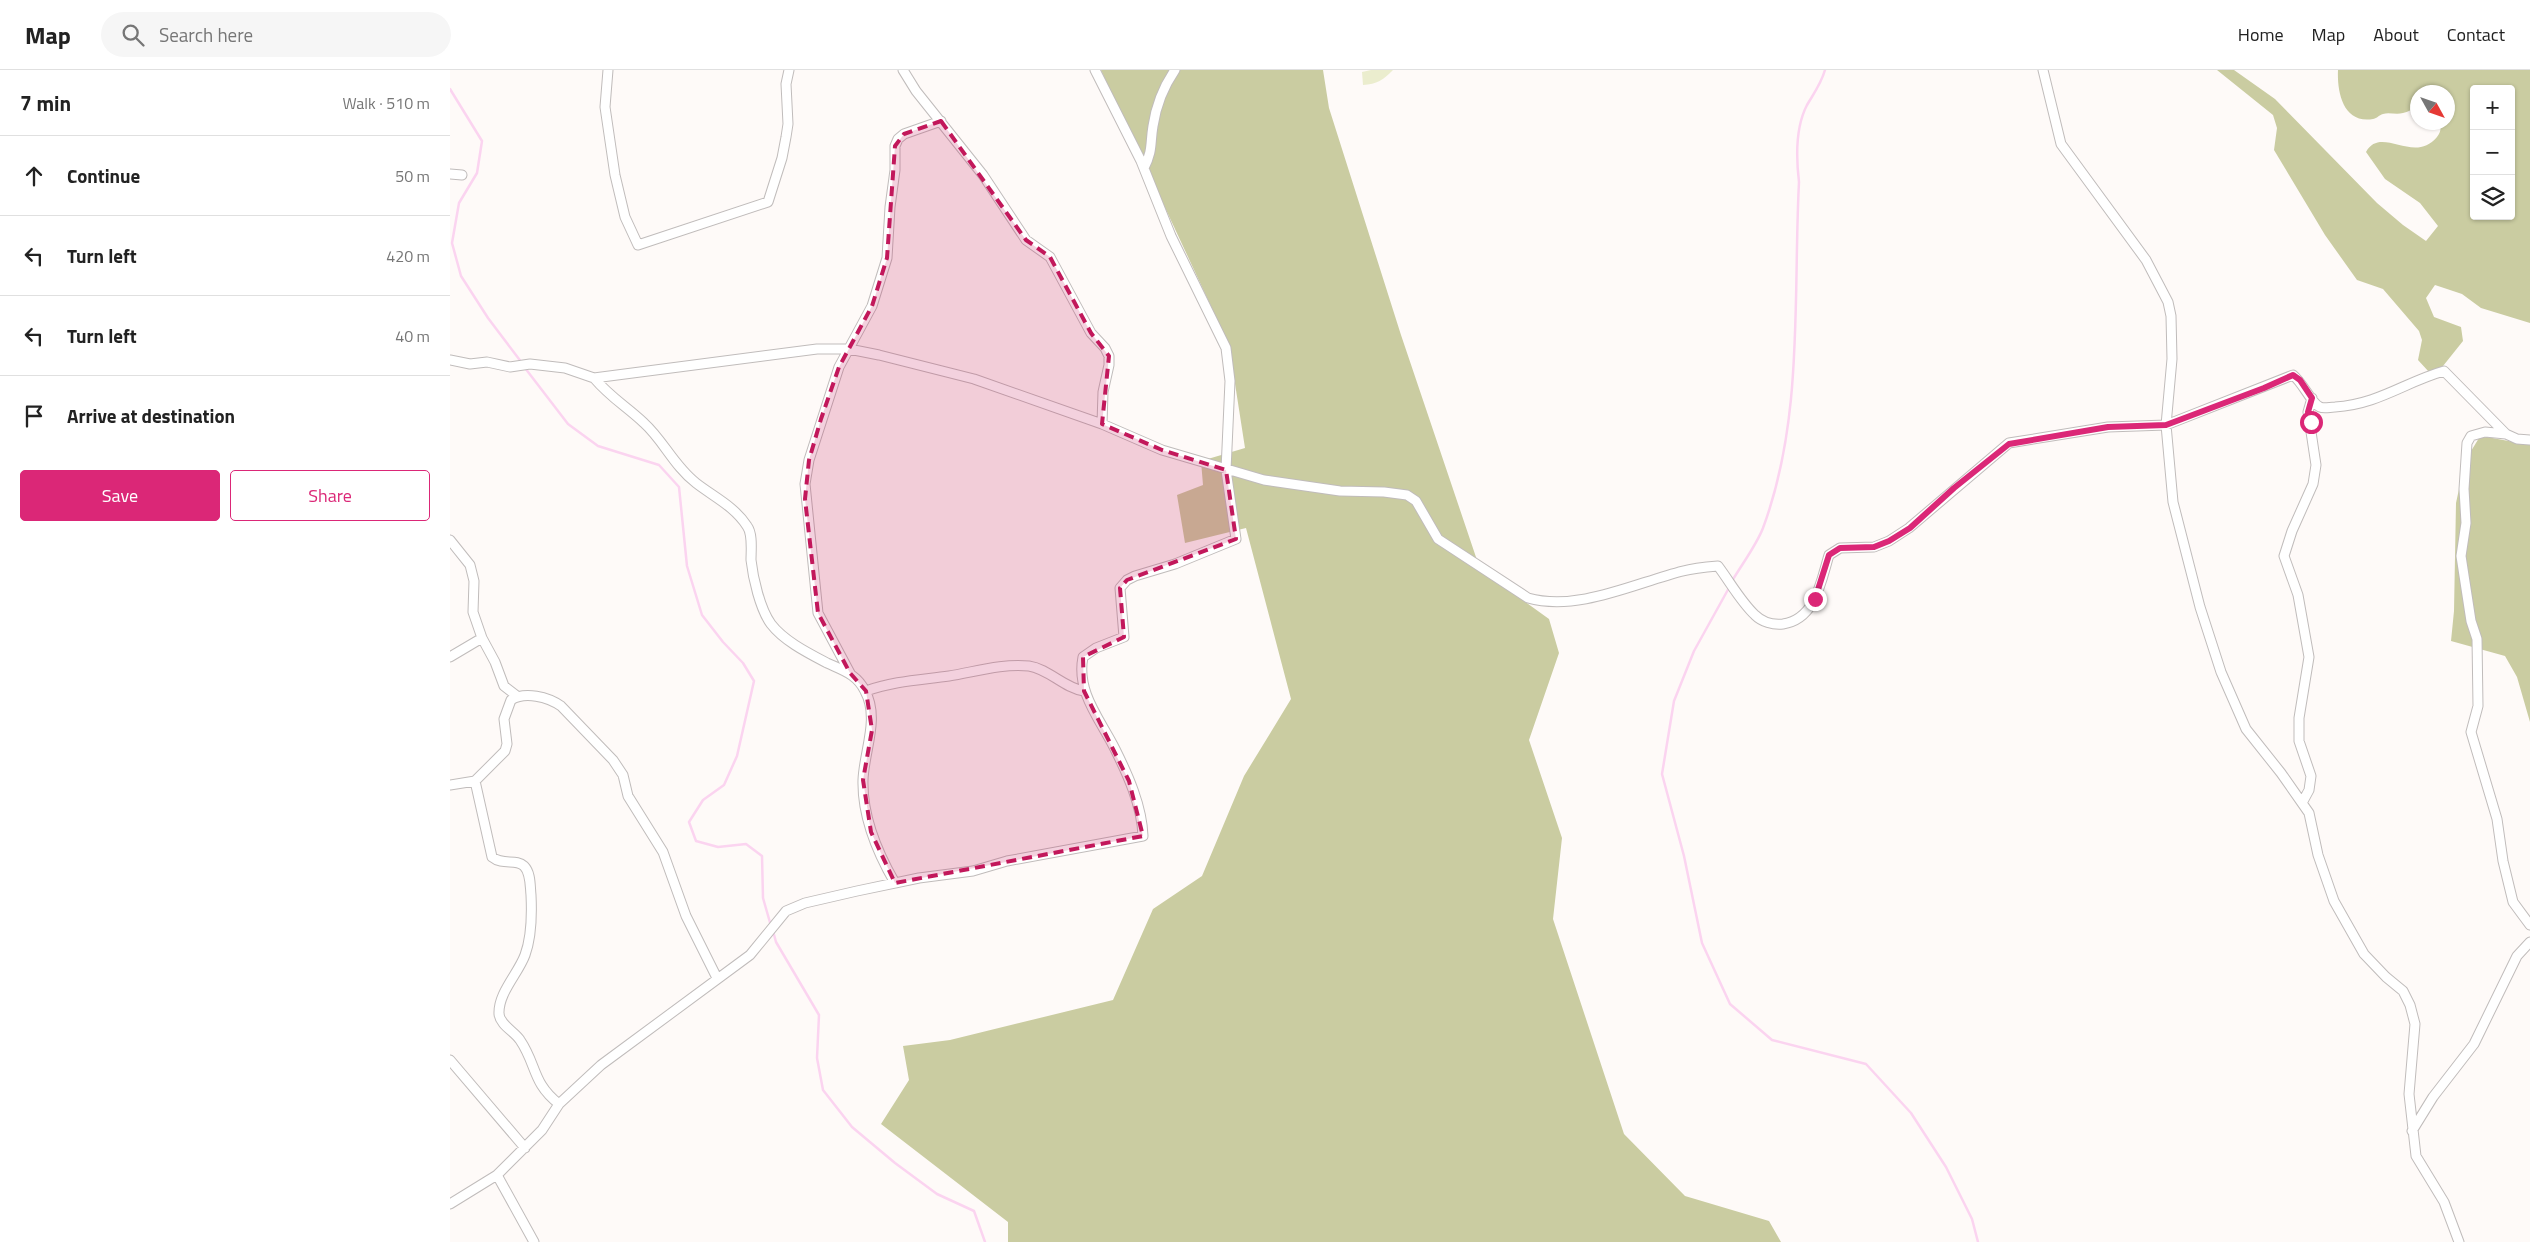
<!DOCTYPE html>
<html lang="en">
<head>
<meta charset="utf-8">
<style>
  :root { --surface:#fff; --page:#f6f6f6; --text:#222; --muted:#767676; --line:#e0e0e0; --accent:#db2777 }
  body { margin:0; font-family:"Titillium Web",sans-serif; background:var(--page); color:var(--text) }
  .controls { position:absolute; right:15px; top:15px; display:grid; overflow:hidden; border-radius:5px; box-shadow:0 1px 4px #0004 }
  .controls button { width:45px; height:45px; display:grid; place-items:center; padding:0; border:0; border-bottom:1px solid var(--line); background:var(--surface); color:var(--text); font:25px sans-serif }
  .compass { position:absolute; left:1960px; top:15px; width:45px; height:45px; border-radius:50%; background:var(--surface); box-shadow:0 1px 4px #0004; rotate:130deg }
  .stop { position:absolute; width:15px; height:15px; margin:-11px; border:4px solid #db2777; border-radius:50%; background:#fff }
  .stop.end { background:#db2777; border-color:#fff; box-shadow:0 1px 5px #0008 }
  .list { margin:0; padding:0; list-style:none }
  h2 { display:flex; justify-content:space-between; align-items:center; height:65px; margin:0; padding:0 20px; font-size:21px }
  h2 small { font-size:16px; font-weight:400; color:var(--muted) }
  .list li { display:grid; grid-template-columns:32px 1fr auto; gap:15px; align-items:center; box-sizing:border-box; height:80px; padding:0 20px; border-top:1px solid var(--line) }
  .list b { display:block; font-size:19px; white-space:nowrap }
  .list em { font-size:16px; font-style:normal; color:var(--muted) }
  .actions { display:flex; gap:10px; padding:15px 20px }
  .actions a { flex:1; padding:11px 0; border:1px solid var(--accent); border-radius:5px; text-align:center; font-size:18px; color:var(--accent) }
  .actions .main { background:var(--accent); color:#fff }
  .icon { flex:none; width:28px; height:28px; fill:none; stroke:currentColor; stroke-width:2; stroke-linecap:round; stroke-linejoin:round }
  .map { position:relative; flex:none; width:2080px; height:1172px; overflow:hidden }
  header { display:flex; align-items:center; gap:30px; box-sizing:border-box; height:70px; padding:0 25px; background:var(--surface); border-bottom:1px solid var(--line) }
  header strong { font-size:24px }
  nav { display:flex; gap:28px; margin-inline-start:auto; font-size:18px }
  .search { width:350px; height:45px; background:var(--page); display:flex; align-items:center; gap:12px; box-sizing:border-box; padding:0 18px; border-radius:28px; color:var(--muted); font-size:19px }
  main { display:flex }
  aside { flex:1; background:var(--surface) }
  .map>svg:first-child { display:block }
  .green { fill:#ebedce }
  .forest { fill:#cacca1; fill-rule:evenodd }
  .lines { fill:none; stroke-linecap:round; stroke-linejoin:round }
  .stream { stroke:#fbd4f0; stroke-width:2.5 }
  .minor-casing { stroke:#c0bcbb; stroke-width:11 }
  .minor { stroke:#fff; stroke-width:9 }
  .route { stroke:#db2777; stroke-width:6 }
  .marked { fill:#c2185b; fill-opacity:0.2; stroke:#c2185b; stroke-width:4; stroke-dasharray:10 6; stroke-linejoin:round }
</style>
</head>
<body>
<header>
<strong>Map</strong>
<div class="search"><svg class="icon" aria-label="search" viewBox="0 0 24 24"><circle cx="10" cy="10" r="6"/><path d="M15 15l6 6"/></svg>Search here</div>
<nav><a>Home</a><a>Map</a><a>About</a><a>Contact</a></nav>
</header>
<main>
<aside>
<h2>7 min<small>Walk · 510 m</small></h2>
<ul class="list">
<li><svg class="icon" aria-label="ahead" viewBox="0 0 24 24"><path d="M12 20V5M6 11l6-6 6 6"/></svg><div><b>Continue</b></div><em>50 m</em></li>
<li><svg class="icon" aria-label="left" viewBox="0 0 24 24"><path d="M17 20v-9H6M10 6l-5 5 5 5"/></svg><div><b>Turn left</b></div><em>420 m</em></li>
<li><svg class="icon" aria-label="left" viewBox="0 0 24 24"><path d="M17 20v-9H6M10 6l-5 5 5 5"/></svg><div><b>Turn left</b></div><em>40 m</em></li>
<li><svg class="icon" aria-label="arrive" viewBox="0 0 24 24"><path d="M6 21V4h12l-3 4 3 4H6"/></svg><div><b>Arrive at destination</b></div></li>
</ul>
<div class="actions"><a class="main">Save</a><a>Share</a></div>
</aside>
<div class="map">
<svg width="2080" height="1172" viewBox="0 0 2080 1172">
  <rect width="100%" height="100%" fill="#fefaf8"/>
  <path class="green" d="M 921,0 L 943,0 C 933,10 927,14 913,15 L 912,2 Z"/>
  <path class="forest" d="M 651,0 L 873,0 L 879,38 L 951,265 L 1030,499 L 1099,549 L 1109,583 L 1079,670 L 1112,768 L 1103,849 L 1174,1064 L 1235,1126 L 1319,1151 L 1331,1172 L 558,1172 L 558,1152 L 431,1054 L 459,1010 L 453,976 L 500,970 L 663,930 L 703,839 L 752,806 L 794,706 L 841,629 L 796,458 L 735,473 L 727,425 L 753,415 L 751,391 L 795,378 L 779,275 Z
    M 1767,0 L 1784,0 L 1825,29 L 1927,133 L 1953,155 L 1976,171 L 1988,156 L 1970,133 L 1935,109 L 1916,82 C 1931,55 1964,95 1987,67 C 1991,62 1991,58 1990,53 L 1998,52 L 1998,22 L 1968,22 L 1967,38 C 1962,39 1958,42 1953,43 C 1946,45 1939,42 1933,44 C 1929,45 1926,49 1923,49 C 1893,54 1887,22 1888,0 L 2080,0 L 2080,253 L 2031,238 L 2012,224 L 1985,215 L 1976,228 L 1984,247 L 2011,257 L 2013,271 L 1993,296 L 1979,302 L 1968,290 L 1972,270 L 1969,261 L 1933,219 L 1907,210 L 1875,165 L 1824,80 L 1827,58 L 1823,45 ZM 2024,19 L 2061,19 L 2061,146 L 2024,146 Z
    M 2037,367 L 2080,375 L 2080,652 L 2067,607 L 2055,586 L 2001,571 L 2004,541 L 2006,433 L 2015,391 L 2029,368 Z"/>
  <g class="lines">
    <path class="stream" d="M 0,19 L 32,71 L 27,103 L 9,133 L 2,173 L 11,206 L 38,248 L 72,293
      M 75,298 L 118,354 L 148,376 L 209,395 L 229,417 L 237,496 L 252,545 L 273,572 L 293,593 L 304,611 L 287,686 L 274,715 L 253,730 L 239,752 L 246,771 L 268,777 L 296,774 L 312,786 L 313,828 L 321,856
      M 1282,511 C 1292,494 1306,476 1313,458 C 1354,348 1343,227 1349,112 C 1346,87 1345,58 1357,35 C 1364,23 1371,14 1375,0
      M 1280,516 L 1244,581 L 1224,631 L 1212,704 L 1234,786 L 1252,873 L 1280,934 L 1322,970 L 1416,994 L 1461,1043 L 1496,1097 L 1522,1149 L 1528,1172
      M 323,861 L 326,872 L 369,945 L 367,988 L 373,1020 L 402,1057 L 445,1093 L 487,1124 L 524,1141 L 535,1172"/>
    <g class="minor-casing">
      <path id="minor" d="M 158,0 L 155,37 L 165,105 L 175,147 L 188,175 L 318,132 L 332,88 L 336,67 L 338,54 L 336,14 L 339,0
        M 453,0 L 466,21 L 533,105 L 576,170 L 600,187 L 641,263 L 655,278 L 659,286 L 659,295 L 653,322 L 652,354
        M 1593,0 L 1611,74 L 1696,190 L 1718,232 L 1721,246 L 1722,289 L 1716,355 L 1723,432 L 1750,537 L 1771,602 L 1796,659 L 1831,703 L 1859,743 L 1868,785 L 1884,831 L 1914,884 L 1936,907 L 1953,921 L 1960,935 L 1965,954 L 1959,1024 L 1966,1086 L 1994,1132 L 2009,1172
        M 694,98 C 703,80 700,74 703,56 C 706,36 714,16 725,0
        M 0,104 L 12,105
        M 0,290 L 20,294 L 37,292 L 60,297 L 80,294 L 115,298 L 144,308 L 367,279 L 399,279 L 429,285 L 524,309 L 652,354 L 712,380 L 814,410 L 890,421 L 934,422 L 957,425 L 966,431 L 988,469 L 1078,528 C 1128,542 1185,513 1233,501 C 1244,498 1256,497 1268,496 C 1280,512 1291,532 1305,545 C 1312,552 1323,555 1333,554 C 1366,549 1371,511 1379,485 L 1390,478 L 1424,477 L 1439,471 L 1459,458 L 1559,373 L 1658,357 L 1716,355 L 1843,305 C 1853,313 1862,334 1870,337 C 1874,339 1880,337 1885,337 C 1929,334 1955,312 1994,301 L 2056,364 L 2067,369 L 2080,370
        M 144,308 C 161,328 176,336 194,353 C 213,370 224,396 246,413 C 264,427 284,436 297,456 C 303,464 301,480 301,490 C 303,508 310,539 321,554 C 334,571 358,583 377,593 C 392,600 407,604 415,621 C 430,648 414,681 413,710 C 412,747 427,782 445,813
        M 2056,364 L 2035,362 L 2021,366 L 2017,373 L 2014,419 L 2016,453 L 2011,486 L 2021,551 L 2027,569 L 2028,636 L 2021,662 L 2047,749 L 2053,791 L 2063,832 L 2080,855
        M 0,470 L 20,495 L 24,511 L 23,542 L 32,568 L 45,592 L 54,616 L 67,626
        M 0,587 L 32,568
        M 400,603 L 368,543 L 355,414 L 359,390 L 389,297 L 422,236 L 437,188 L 440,137 L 445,100 L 445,76 L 448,69 L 454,64 L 491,51
        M 416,621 C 444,611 470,610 499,606 C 524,602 553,593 579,596 C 599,599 614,618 634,621
        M 25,711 L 42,787 C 53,796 66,788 74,796 C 81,803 80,816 81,825 C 82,845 82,866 75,885 C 68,904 48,923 49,944 C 50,955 65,962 70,970 C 87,995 82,1013 109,1034
        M 0,715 L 25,711 L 55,681 L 57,674 L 54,649 L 61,630 C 75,621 98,627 111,636 L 163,690 L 173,705 L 178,726 L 213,782 L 236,846 L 267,908
        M 1852,733 L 1859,720 L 1861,706 L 1849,671 L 1849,648 L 1859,587 L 1848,525 L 1834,486 L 1842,461 L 1863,414 L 1866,395 L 1858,342 L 1862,328
        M 0,990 L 75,1078
        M 1962,1061 L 1983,1027 L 2024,974 L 2067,886 L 2080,872
        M 47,1105 L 84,1172
        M 0,1134 L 47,1105 L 92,1060 L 109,1034 L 151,995 L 300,885 L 336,841 L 355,833 L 407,821 L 469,808 L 523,801 L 557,791 L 693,766 C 692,736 678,705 665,679 C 650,649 626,622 633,587 L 646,578 L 674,567 L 670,518 L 677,510 L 685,506 L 725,494 L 786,469 L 776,400 L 780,311 L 776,278 L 721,166 L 691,91 L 645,0"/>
    </g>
    <use href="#minor" class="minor"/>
  </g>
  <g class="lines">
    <path class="route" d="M 1365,529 L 1379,485 L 1390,478 L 1424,477 L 1439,471 L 1460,458 L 1504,418 L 1559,374 L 1658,357 L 1716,355 L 1814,318 L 1843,305 L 1850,310 L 1862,328 L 1858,342 L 1861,352"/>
  </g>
  <path class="marked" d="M 491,51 L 576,170 L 600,187 L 641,263 L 659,286 L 652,354 L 712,380 L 776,400 L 786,469 L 677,510 L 670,518 L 674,567 L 633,587 L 634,621 L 679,711 L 693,766 L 445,813 L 421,762 L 413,710 L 422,660 L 416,621 L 400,603 L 368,543 L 355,429 L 359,390 L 371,349 L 389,297 L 422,236 L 437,188 L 445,76 L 454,64 Z"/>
</svg>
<div class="controls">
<button>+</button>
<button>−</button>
<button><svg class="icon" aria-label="layers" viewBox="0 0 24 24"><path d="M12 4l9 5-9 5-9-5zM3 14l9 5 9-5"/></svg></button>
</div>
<svg class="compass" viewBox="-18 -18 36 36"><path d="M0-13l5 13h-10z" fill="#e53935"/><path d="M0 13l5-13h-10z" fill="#767676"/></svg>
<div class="stop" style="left:1861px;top:352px"></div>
<div class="stop end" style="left:1365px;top:529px"></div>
</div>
</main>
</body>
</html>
